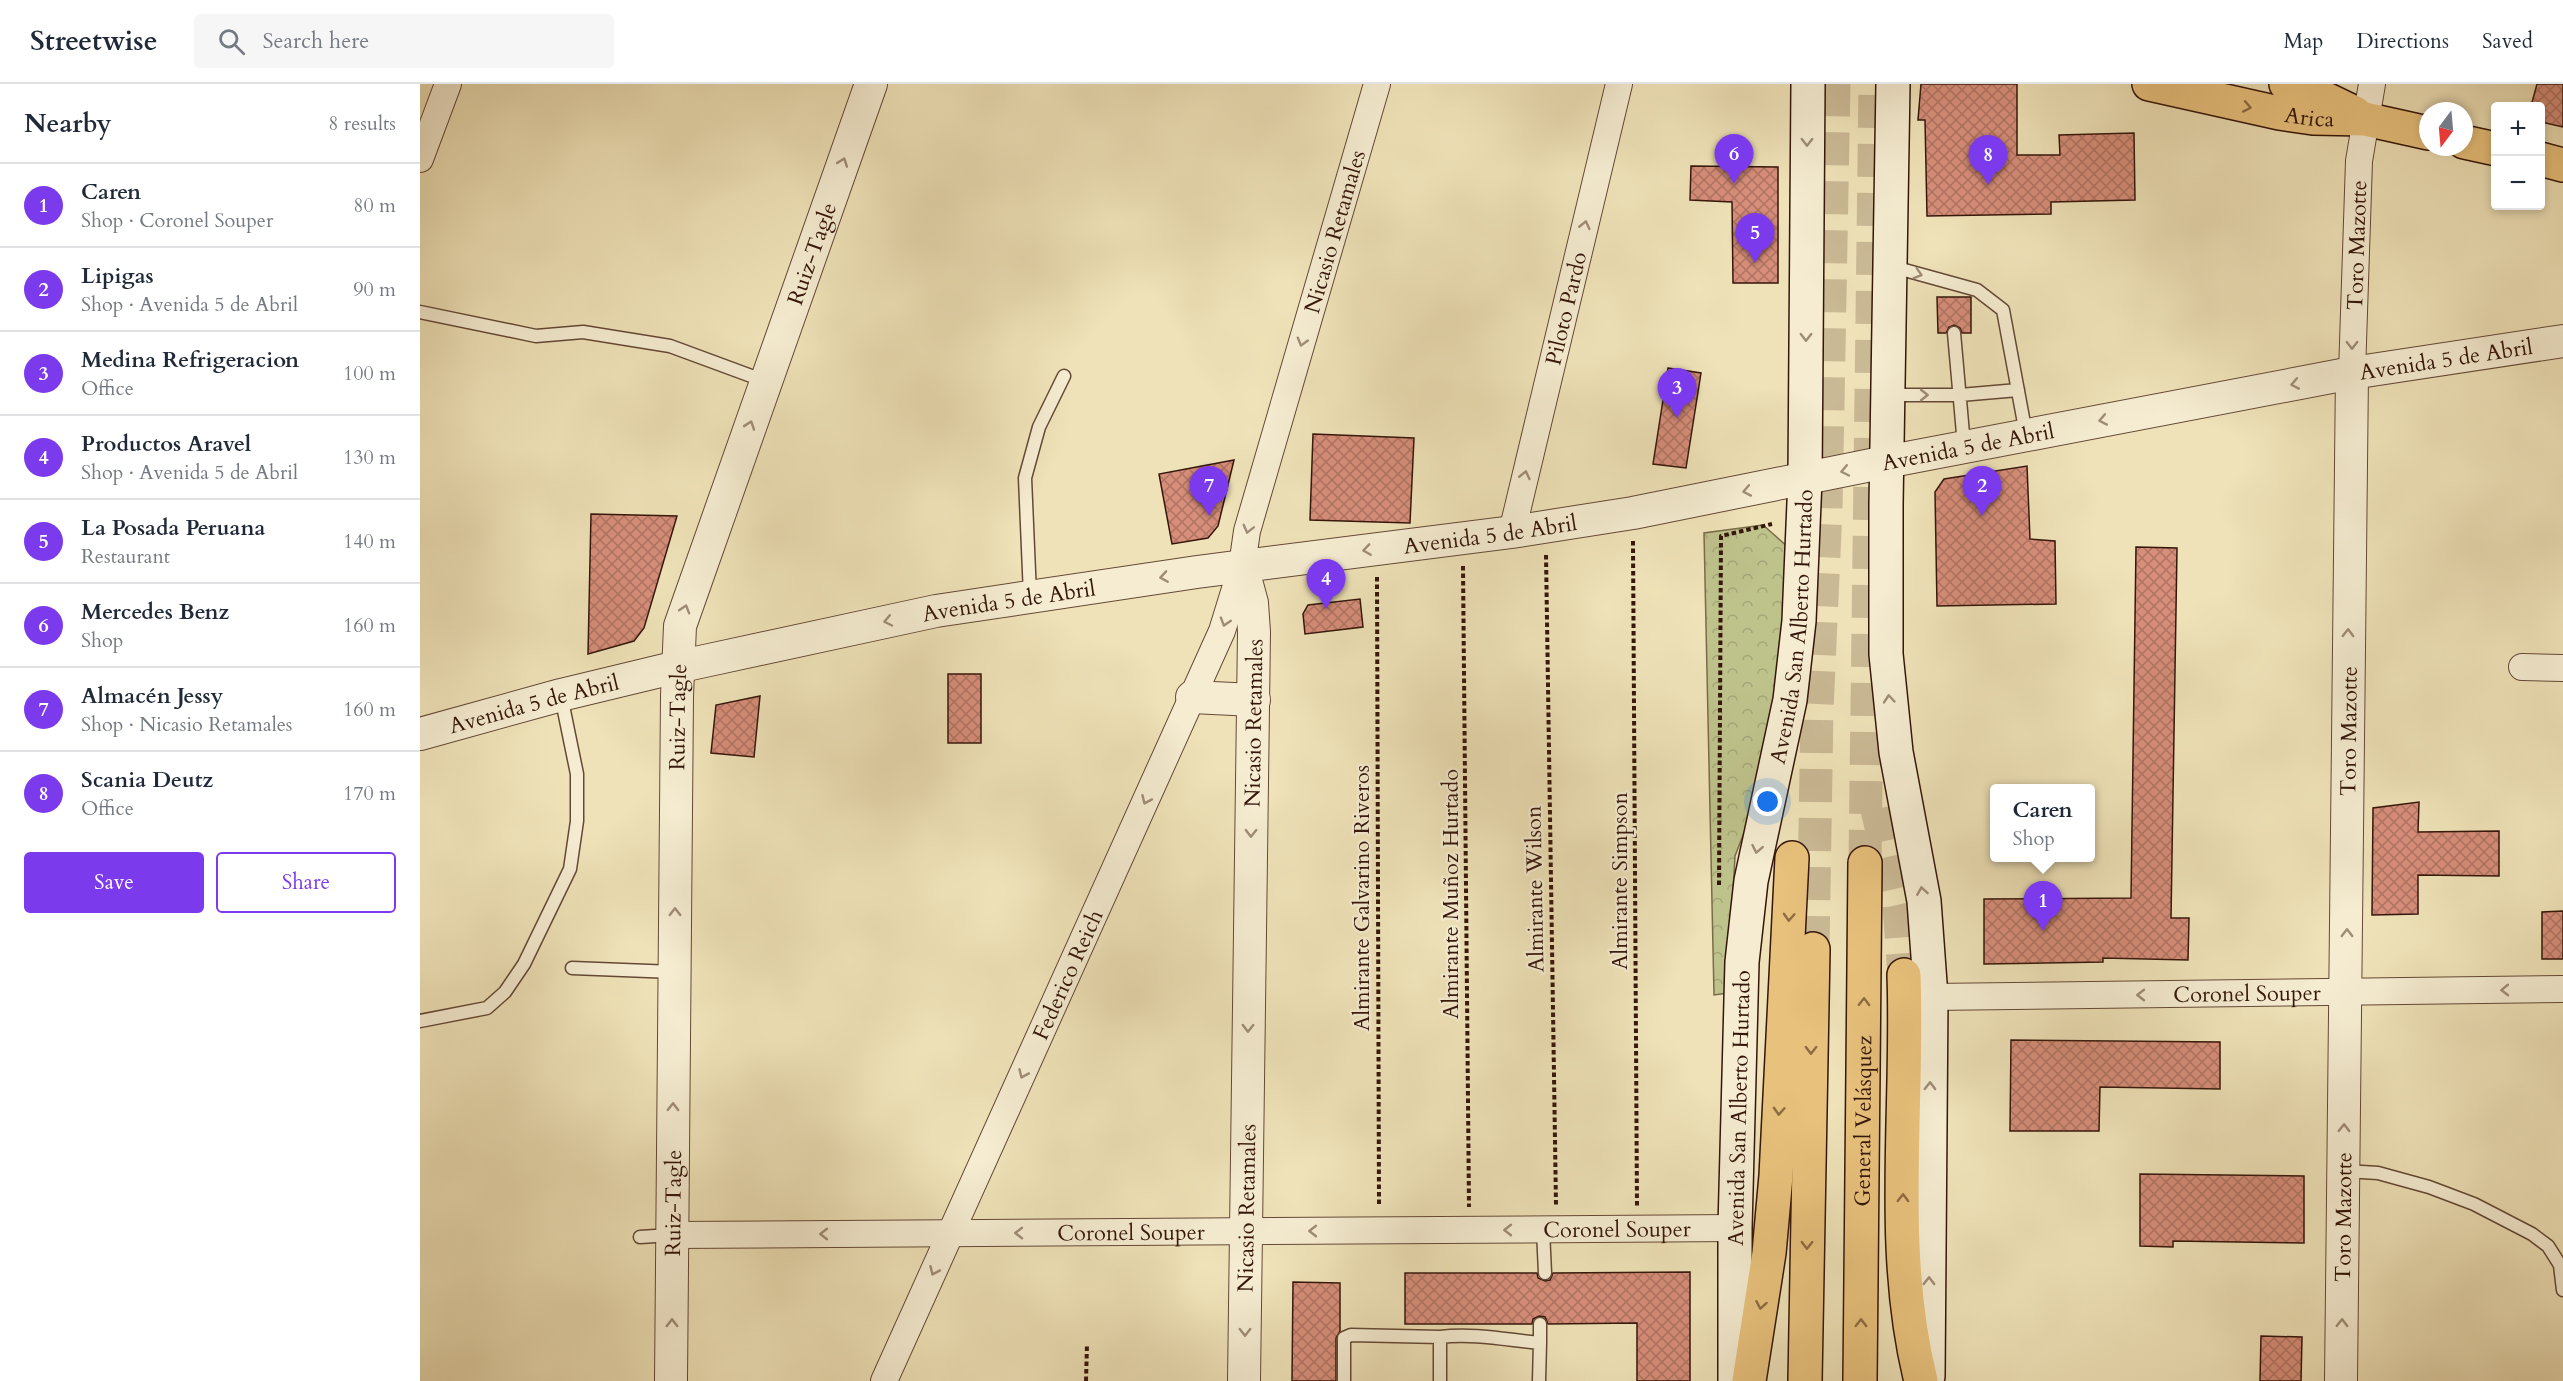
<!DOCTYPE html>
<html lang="en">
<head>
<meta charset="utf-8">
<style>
  :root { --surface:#fff; --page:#f6f6f7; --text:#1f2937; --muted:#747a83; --line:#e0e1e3; --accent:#7c3aed }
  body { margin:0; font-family:Cardo,serif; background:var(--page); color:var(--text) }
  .controls { position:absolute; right:18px; top:18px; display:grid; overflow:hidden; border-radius:6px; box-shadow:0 3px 9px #0003 }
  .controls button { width:54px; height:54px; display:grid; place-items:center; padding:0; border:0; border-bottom:2px solid var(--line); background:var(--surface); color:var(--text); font:30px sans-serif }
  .compass { position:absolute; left:1999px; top:18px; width:54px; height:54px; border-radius:50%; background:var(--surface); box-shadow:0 3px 9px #0003; rotate:196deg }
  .you { position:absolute; left:1348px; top:718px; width:21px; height:21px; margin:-15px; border:4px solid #fff; border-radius:50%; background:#1a73e8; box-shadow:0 0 0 9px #1a73e833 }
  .badge { display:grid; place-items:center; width:39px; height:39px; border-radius:50%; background:var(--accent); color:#fff; font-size:20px; font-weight:700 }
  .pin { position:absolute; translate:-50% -50px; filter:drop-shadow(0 2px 3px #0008) }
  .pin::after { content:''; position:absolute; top:32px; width:21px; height:18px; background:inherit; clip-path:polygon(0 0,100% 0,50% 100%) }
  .popup { position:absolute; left:1570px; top:700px; width:105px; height:78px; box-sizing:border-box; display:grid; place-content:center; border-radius:6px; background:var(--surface); filter:drop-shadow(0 2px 4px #0005); font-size:20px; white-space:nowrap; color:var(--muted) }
  .popup b { font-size:22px; color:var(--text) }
  .popup::after { content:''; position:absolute; left:50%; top:100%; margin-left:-12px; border:12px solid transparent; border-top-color:var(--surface) }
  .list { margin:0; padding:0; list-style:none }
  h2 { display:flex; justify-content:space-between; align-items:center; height:78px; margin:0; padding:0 24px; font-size:26px }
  h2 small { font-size:20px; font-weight:400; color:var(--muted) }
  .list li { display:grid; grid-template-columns:39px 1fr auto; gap:18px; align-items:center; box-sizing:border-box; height:84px; padding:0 24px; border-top:2px solid var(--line) }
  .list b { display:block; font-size:22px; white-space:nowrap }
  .list p { margin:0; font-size:20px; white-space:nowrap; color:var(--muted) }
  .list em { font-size:20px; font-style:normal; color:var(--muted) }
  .actions { display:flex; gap:12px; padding:18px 24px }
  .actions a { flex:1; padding:14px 0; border:2px solid var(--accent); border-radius:6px; text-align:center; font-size:21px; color:var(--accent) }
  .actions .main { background:var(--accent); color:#fff }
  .icon { flex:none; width:33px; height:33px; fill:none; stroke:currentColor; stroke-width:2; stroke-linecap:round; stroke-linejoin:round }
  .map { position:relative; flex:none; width:2143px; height:1297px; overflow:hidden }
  header { display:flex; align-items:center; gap:36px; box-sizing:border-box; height:84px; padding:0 30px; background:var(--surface); border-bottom:2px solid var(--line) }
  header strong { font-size:28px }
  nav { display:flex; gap:33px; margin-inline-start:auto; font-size:21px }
  .search { width:420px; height:54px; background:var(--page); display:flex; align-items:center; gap:15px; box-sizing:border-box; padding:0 21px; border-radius:6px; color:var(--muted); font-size:22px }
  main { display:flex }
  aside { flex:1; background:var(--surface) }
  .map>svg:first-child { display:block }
  .park { fill:url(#park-crowns); stroke:#7a6c4a; stroke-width:1.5 }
  .building { fill:url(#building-cross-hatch); stroke:#35160a; stroke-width:1.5 }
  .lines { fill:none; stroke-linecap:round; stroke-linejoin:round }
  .motorway-tunnel { stroke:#cab995; stroke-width:33; stroke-dasharray:33 16; stroke-linecap:butt }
  .service-casing { stroke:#644936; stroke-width:15 }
  .minor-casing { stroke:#644936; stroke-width:28 }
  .tertiary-casing { stroke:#644936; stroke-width:34 }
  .secondary-casing { stroke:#35160a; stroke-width:36 }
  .primary-casing { stroke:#35160a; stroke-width:36 }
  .motorway-casing { stroke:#35160a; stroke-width:36 }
  .path { stroke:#35160a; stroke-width:4; stroke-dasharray:4.5 3; stroke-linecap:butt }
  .service { stroke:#f5ecd1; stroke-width:12 }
  .minor { stroke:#f5ecd1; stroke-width:26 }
  .tertiary { stroke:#f5ecd1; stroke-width:32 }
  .secondary { stroke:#f5ecd1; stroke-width:33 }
  .primary { stroke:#e8c17c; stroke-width:33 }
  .motorway { stroke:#e8c17c; stroke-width:33 }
  .oneway { stroke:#8e6c43 }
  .oneway2 { stroke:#9f8c77 }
  .labels { text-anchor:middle; stroke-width:4.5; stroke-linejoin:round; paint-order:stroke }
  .street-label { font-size:22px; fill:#35160a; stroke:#f5ecd1 }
</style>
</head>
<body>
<header>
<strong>Streetwise</strong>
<div class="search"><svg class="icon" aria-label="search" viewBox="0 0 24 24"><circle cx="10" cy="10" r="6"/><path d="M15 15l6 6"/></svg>Search here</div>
<nav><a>Map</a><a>Directions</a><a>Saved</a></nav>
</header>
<main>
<aside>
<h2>Nearby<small>8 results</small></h2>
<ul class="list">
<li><span class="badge">1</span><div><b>Caren</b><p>Shop · Coronel Souper</p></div><em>80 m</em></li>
<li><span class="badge">2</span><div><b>Lipigas</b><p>Shop · Avenida 5 de Abril</p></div><em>90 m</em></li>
<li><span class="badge">3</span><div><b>Medina Refrigeracion</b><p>Office</p></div><em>100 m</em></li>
<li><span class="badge">4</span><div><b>Productos Aravel</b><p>Shop · Avenida 5 de Abril</p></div><em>130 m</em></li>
<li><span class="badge">5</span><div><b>La Posada Peruana</b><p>Restaurant</p></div><em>140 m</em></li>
<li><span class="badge">6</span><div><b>Mercedes Benz</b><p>Shop</p></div><em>160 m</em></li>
<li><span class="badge">7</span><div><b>Almacén Jessy</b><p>Shop · Nicasio Retamales</p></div><em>160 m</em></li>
<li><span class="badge">8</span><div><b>Scania Deutz</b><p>Office</p></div><em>170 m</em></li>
</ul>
<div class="actions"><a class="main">Save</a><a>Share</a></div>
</aside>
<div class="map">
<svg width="2143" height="1297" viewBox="0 0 2143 1297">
  <defs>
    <pattern id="park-crowns" width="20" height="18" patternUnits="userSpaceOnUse" patternTransform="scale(1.5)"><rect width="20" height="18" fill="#bec28b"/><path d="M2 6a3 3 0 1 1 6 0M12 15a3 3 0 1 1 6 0" fill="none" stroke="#a4a677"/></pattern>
    <pattern id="building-cross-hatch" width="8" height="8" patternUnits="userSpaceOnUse" patternTransform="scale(1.5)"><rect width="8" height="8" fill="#d78e7a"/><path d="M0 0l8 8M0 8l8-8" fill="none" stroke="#af7362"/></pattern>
  </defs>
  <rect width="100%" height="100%" fill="#efe2b8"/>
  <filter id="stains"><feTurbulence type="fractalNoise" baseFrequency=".00333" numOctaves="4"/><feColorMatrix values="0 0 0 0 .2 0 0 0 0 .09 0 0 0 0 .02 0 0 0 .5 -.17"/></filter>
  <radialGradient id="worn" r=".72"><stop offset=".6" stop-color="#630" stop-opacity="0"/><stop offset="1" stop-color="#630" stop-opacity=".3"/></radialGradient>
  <path class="park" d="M 1343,441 L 1370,465 L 1371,530 L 1335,721 L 1315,772 L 1308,909 L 1294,911 L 1284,449 Z"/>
  <path class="building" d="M 1501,0 L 1597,0 L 1597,71 L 1640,71 L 1639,51 L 1714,49 L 1715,116 L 1631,118 L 1631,130 L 1507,132 L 1505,36 L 1498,36 Z
    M 2117,0 L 2143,0 L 2143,43 L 2121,38 L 2121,22 L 2111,22 Z
    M 1271,82 L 1358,83 L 1358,199 L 1313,199 L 1312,118 L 1270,116 Z
    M 1517,213 L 1551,213 L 1551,249 L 1542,249 L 1540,244 L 1534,241 L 1529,243 L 1526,249 L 1518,249 Z
    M 1248,284 L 1281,289 L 1266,384 L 1233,380 Z
    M 893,350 L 994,354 L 990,439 L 890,436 Z
    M 814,376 L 798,442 L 788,454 L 752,460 L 739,390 Z
    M 1607,382 L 1610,455 L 1635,457 L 1636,520 L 1517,522 L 1515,408 L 1524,395 Z
    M 171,430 L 257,432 L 224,544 L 214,557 L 168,570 Z
    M 1716,463 L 1757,464 L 1751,834 L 1769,834 L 1768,876 L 1683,874 L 1683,878 L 1564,880 L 1564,815 L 1711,814 Z
    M 940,515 L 943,543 L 885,550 L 883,530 L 888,521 Z
    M 528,590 L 561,590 L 561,659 L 528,659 Z
    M 340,612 L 334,673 L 291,669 L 296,621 Z
    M 1999,718 L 1998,748 L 2079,747 L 2079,792 L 1998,791 L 1998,830 L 1952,831 L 1953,724 Z
    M 2143,827 L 2143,875 L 2122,875 L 2122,828 Z
    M 1591,956 L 1800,958 L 1800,1005 L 1680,1003 L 1679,1047 L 1590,1047 Z
    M 1720,1090 L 1884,1092 L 1884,1159 L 1753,1157 L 1753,1163 L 1720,1162 Z
    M 1270,1188 L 1270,1297 L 1217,1297 L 1217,1239 L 1128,1240 L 1125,1233 L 1119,1232 L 1113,1235 L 1112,1240 L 985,1240 L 985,1189 L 1117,1189 L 1118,1194 L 1125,1197 L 1130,1196 L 1133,1189 Z
    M 873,1198 L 920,1199 L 920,1247 L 916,1254 L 916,1297 L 872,1297 Z
    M 1841,1252 L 1882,1253 L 1881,1297 L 1840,1297 Z"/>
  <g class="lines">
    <path class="motorway-tunnel" d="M 1457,725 L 1479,822 L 1484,891
      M 1445,779 L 1455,0
      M 1393,865 L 1397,626 L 1406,425 L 1414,0"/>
    <g class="service-casing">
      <path id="service" d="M 1470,182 L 1557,206 L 1583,226 L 1606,350
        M 0,228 L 116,252 L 163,248 L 250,262 L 345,297
        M 1534,249 L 1544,361
        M 1468,311 L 1540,311 L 1598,306
        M 610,511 L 605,394 L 619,343 L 644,292
        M 152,884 L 254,888
        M 0,937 L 67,924 L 85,908 L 104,880 L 150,785 L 157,737 L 157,690 L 141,612
        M 1925,1087 L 1958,1089 L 2009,1103 L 2054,1120 L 2112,1150 L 2128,1162 L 2140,1181 L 2143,1206
        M 1123,1146 L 1125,1189
        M 220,1153 L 251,1151
        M 1120,1259 L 1120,1240
        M 924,1297 L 924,1254 L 931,1251 L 1020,1253
        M 1020,1297 L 1020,1253 C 1054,1249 1087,1256 1120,1259 L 1119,1297"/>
    </g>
    <g class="minor-casing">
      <g id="minor">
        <path d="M 0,75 L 28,0"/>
        <path id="s1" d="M 1932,289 L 1939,77 L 1952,0"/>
        <path id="s2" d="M 1092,448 L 1199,0"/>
        <path d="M 2102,583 L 2143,584"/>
        <path id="s3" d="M 1511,913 L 2143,905"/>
        <path id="s4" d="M 252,1151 L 1315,1144"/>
        <path id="s5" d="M 464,1297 L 802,547 L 822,482 L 827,447 L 957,0"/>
      </g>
    </g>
    <g class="tertiary-casing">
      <g id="tertiary">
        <path d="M 822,482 L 832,519 L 834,548 L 824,1297"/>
        <path d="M 772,613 L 834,616"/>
        <path id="s6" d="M 0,650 L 141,611 L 257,583 L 516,527 L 777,488 L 1092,448 L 1213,429 L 1466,378 L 1932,289 L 2143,257"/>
        <path id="s7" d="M 251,1297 L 257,612 L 260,542 L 451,0"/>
        <path id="s8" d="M 1921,1297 L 1932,289"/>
      </g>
    </g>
    <g class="secondary-casing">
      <g id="secondary">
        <path d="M 1473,0 L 1466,421 L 1466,570 L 1476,668 L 1504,817 L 1511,913 L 1508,1292"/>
        <path id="s9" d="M 1315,1297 L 1315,1144 L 1322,878 L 1331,797 L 1370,616 L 1379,537 L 1385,395 L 1388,0"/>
      </g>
    </g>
    <g class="primary-casing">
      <g id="primary">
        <path id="s10" d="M 1729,0 L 1859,29 L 1893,34 L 1945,35 L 2008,49"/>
        <path d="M 1866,0 L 1906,15 L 1935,29"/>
        <path d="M 2044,58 L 2076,65"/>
        <path d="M 2120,75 L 2143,81"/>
      </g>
    </g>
    <g class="motorway-casing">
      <g id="motorway">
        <path d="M 1484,891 C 1489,1026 1468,1165 1501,1297"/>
        <path d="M 1329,1297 L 1349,1169 L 1356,1092 L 1372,774"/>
        <path d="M 1385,1297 L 1393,865"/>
        <path id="s11" d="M 1440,1297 L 1445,779"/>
      </g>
    </g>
    <path class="path" d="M 1213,457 L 1217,1122
      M 1126,471 L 1136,1121
      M 1043,482 L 1049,1123
      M 957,493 L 959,1121
      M 1299,801 L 1301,452 L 1352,440
      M 666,1297 L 667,1260"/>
    <use href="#service" class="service"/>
    <use href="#minor" class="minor"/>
    <use href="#tertiary" class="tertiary"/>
    <use href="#secondary" class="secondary"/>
    <use href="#primary" class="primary"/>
    <use href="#motorway" class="motorway"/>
  </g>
  <defs><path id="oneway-chevron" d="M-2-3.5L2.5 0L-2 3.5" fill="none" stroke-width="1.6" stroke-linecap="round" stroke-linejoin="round" transform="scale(1.5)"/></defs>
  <g class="oneway">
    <use href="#oneway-chevron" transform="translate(1827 23) rotate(11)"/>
    <use href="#oneway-chevron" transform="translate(1369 833) rotate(93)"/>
    <use href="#oneway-chevron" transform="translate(1444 918) rotate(-89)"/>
    <use href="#oneway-chevron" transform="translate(1391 966) rotate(91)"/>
    <use href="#oneway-chevron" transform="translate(1359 1027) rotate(93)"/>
    <use href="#oneway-chevron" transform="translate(1483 1114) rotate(-89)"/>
    <use href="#oneway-chevron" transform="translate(1387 1161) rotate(91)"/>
    <use href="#oneway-chevron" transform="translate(1341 1221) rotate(100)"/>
    <use href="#oneway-chevron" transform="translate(1441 1239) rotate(-89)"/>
  </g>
  <g class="oneway2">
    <use href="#oneway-chevron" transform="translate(1387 58) rotate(90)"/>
    <use href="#oneway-chevron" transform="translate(423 78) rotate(-70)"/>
    <use href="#oneway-chevron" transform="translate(1165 141) rotate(-77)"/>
    <use href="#oneway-chevron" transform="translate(1498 190) rotate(17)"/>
    <use href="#oneway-chevron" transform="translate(1386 253) rotate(90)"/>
    <use href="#oneway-chevron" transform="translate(882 258) rotate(106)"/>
    <use href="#oneway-chevron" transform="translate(1932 261) rotate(90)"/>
    <use href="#oneway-chevron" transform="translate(1875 300) rotate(169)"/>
    <use href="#oneway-chevron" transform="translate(1504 311)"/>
    <use href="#oneway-chevron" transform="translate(1683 336) rotate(169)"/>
    <use href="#oneway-chevron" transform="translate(330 341) rotate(-71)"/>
    <use href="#oneway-chevron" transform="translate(1425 387) rotate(168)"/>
    <use href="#oneway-chevron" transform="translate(1105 391) rotate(-77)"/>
    <use href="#oneway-chevron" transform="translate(1327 407) rotate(169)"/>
    <use href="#oneway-chevron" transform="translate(828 445) rotate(104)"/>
    <use href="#oneway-chevron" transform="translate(947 466) rotate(172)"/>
    <use href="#oneway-chevron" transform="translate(744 493) rotate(171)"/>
    <use href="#oneway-chevron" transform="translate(265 525) rotate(-73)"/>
    <use href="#oneway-chevron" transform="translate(468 537) rotate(168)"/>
    <use href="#oneway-chevron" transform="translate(805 538) rotate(107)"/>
    <use href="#oneway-chevron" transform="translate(1928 549) rotate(-89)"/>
    <use href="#oneway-chevron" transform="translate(1469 615) rotate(-95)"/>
    <use href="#oneway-chevron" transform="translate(726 716) rotate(114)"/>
    <use href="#oneway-chevron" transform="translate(831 749) rotate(91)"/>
    <use href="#oneway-chevron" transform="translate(1337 765) rotate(101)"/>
    <use href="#oneway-chevron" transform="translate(1502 807) rotate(-99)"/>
    <use href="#oneway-chevron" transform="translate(255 828) rotate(-90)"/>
    <use href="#oneway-chevron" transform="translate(1927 849) rotate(-90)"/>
    <use href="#oneway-chevron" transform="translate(2085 906) rotate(179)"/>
    <use href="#oneway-chevron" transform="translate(1721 911) rotate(180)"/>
    <use href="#oneway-chevron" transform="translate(828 944) rotate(91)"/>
    <use href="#oneway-chevron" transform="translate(603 990) rotate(114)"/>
    <use href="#oneway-chevron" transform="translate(1510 1002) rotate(-89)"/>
    <use href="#oneway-chevron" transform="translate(253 1023) rotate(-89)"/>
    <use href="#oneway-chevron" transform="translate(1924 1044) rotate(-89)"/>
    <use href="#oneway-chevron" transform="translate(1088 1146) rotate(180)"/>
    <use href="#oneway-chevron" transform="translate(893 1147) rotate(180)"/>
    <use href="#oneway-chevron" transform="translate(599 1149) rotate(180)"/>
    <use href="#oneway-chevron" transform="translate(404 1150) rotate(180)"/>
    <use href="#oneway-chevron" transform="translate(514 1187) rotate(114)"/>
    <use href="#oneway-chevron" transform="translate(1509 1197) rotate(-89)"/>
    <use href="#oneway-chevron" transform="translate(252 1239) rotate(-90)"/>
    <use href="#oneway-chevron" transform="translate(1922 1239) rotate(-89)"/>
    <use href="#oneway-chevron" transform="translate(825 1248) rotate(90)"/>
  </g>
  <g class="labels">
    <g class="street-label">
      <text dy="8" stroke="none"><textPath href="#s10" startOffset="164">Arica</textPath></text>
      <text dy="8" stroke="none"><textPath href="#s5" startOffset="1238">Nicasio Retamales</textPath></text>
      <text dy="8" stroke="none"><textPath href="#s1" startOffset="128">Toro Mazotte</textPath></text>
      <text dy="8" stroke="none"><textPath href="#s7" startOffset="1150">Ruiz-Tagle</textPath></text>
      <text dy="8" stroke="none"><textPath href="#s2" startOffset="230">Piloto Pardo</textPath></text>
      <text dy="8" stroke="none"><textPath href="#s6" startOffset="2062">Avenida 5 de Abril</textPath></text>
      <text dy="8" stroke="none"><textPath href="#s6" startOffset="1576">Avenida 5 de Abril</textPath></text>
      <text dy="8" stroke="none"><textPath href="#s6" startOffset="1090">Avenida 5 de Abril</textPath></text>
      <text dy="8" stroke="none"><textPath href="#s6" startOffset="604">Avenida 5 de Abril</textPath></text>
      <text dy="8" stroke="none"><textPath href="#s9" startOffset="759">Avenida San Alberto Hurtado</textPath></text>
      <text dy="8" stroke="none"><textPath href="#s6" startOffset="118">Avenida 5 de Abril</textPath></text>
      <text dy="8" stroke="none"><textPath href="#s7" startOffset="664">Ruiz-Tagle</textPath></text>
      <text transform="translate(833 639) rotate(-89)" y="8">Nicasio Retamales</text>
      <text dy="8" stroke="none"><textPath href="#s8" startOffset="650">Toro Mazotte</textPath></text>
      <text transform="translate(1199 797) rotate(-90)" y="8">Almirante Simpson</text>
      <text transform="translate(1114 805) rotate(-91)" y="8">Almirante Wilson</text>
      <text transform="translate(1030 810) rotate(-90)" y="8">Almirante Muñoz Hurtado</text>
      <text transform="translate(941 814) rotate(-90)" y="8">Almirante Galvarino Riveros</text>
      <text dy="8" stroke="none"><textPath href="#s5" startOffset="446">Federico Reich</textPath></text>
      <text dy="8" stroke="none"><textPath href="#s3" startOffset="316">Coronel Souper</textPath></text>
      <text dy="8" stroke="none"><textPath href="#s9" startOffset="273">Avenida San Alberto Hurtado</textPath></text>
      <text dy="8" stroke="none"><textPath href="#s11" startOffset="260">General Velásquez</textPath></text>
      <text dy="8" stroke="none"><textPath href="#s7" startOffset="178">Ruiz-Tagle</textPath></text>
      <text transform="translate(826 1124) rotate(-89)" y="8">Nicasio Retamales</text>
      <text dy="8" stroke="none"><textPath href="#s8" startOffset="164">Toro Mazotte</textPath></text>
      <text dy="8" stroke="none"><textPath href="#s4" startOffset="945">Coronel Souper</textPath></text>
      <text dy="8" stroke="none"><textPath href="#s4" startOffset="459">Coronel Souper</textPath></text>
    </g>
  </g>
  <rect width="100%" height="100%" filter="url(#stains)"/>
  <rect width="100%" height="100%" fill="url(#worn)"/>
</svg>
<div class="controls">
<button>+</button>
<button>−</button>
</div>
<svg class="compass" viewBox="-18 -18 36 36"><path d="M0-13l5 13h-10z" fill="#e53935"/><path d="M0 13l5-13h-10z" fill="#747a83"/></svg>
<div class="you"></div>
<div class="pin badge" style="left:1623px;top:847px">1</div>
<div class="popup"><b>Caren</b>Shop</div>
<div class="pin badge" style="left:1562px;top:432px">2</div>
<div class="pin badge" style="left:1257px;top:334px">3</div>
<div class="pin badge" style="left:906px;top:525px">4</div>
<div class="pin badge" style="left:1335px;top:179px">5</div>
<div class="pin badge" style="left:1314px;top:100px">6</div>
<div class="pin badge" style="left:789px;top:432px">7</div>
<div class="pin badge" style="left:1568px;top:101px">8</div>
</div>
</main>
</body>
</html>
